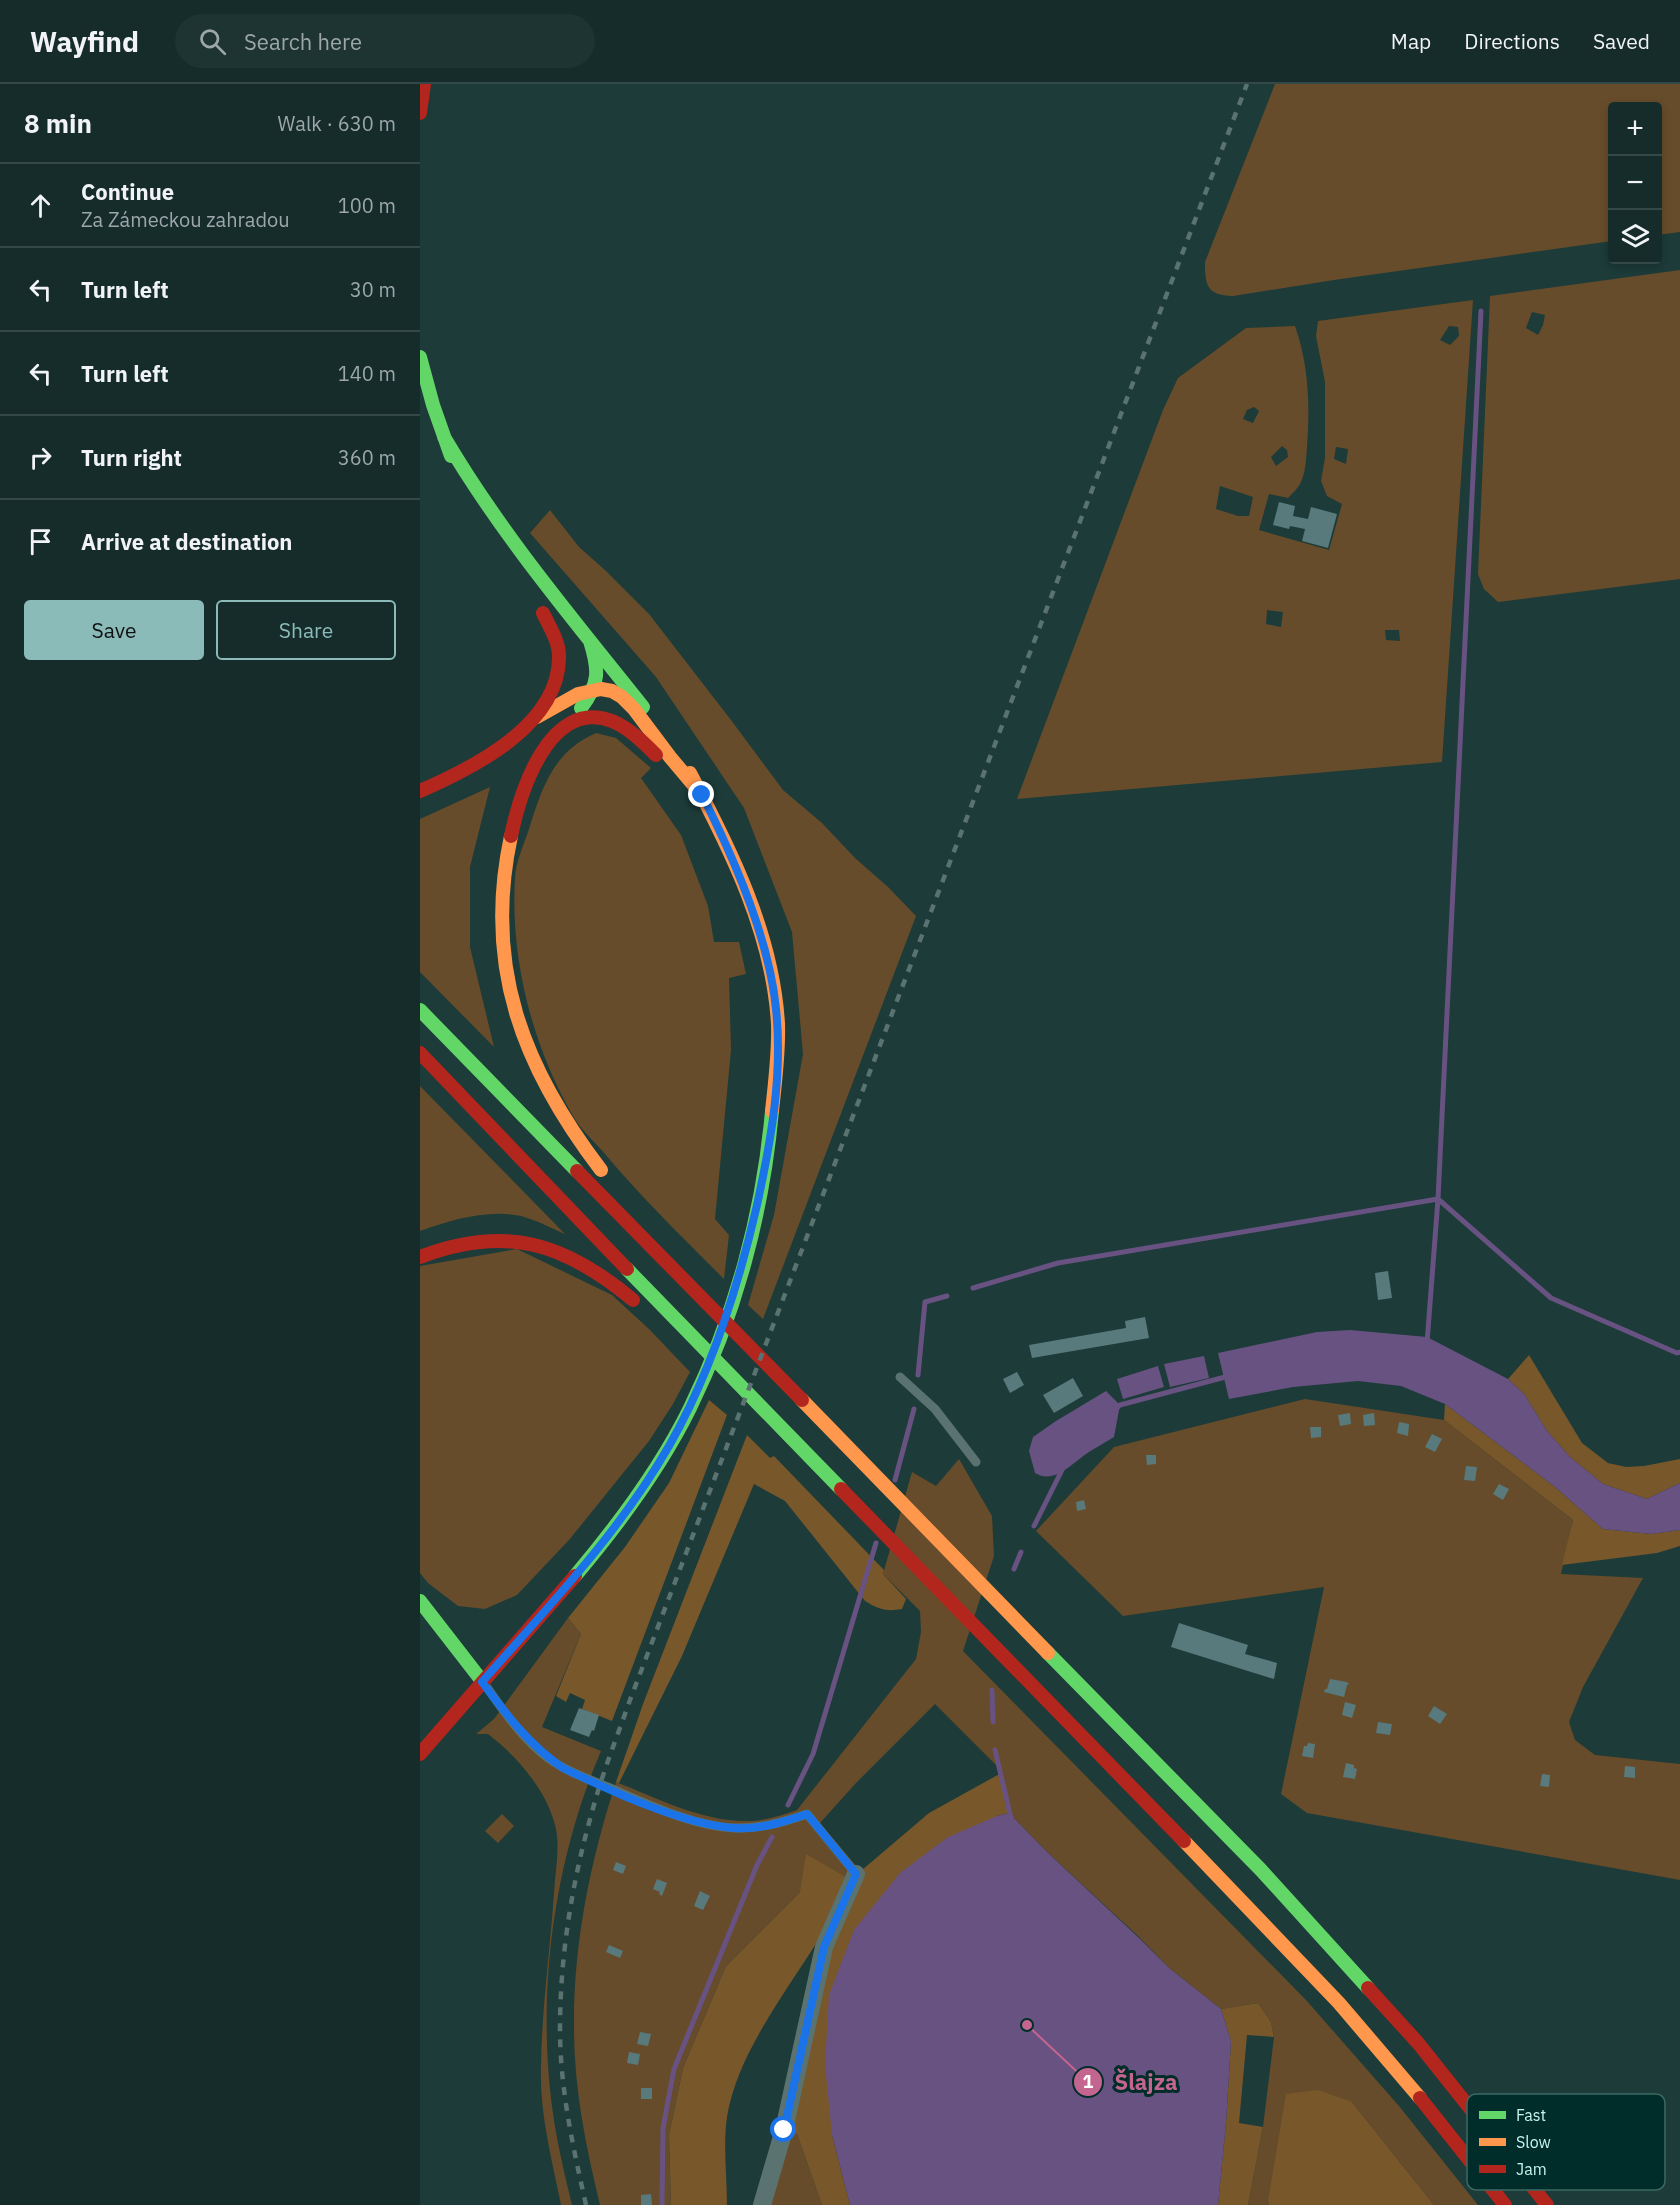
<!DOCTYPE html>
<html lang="en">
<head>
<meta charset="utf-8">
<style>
  :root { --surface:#152c2b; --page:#1e3433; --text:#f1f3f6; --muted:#9da7a9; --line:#344847; --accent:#8bbbb9 }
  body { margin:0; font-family:"IBM Plex Sans",sans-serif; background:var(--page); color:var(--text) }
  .controls { position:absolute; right:18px; top:18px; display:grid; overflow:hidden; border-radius:6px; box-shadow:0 3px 9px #0003 }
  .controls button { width:54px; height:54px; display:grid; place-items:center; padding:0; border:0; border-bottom:2px solid var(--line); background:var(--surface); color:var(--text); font:30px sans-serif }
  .stop { position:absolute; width:18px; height:18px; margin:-14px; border:4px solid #1a73e8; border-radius:50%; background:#fff }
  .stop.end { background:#1a73e8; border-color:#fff; box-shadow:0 2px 6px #0008 }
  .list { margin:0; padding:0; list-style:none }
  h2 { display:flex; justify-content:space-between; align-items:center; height:78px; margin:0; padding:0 24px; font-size:26px }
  h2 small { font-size:20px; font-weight:400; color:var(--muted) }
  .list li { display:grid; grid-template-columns:39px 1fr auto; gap:18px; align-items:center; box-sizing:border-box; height:84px; padding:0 24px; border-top:2px solid var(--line) }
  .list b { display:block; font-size:22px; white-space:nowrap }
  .list p { margin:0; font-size:20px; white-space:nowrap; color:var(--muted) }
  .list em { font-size:20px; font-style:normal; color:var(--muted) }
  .actions { display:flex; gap:12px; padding:18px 24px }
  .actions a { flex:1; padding:14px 0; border:2px solid var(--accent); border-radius:6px; text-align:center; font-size:21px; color:var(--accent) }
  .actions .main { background:var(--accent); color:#111 }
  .icon { flex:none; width:33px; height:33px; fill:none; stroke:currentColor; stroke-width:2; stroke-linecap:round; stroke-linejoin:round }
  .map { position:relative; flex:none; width:1260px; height:2121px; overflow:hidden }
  header { display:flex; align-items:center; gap:36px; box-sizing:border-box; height:84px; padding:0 30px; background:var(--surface); border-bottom:2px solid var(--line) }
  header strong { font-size:28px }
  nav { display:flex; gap:33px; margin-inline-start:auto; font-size:21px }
  .search { width:420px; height:54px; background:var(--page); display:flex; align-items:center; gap:15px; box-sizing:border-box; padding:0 21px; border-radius:33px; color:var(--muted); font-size:22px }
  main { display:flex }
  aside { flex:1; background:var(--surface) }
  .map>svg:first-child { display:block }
  .green { fill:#664c2a; fill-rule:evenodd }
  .forest { fill:#78572b }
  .water { fill:#685281 }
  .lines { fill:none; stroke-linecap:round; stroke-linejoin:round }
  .stream { stroke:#685281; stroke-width:5 }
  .building { fill:#597a7c }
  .lane { stroke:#5b7370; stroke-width:9 }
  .street { stroke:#5b7370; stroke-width:18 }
  .fast { stroke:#63d668; stroke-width:14 }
  .slow { stroke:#ff974d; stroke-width:14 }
  .jam { stroke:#b3261e; stroke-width:14 }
  .rail { stroke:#5a7270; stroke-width:4.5; stroke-dasharray:8 8; stroke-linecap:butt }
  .route { stroke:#1a73e8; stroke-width:8 }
  .key { fill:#002d29; stroke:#3b6964; stroke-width:1.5 }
  .key-label { font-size:16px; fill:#c6f4ef }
  .leader { fill:none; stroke:#c3658f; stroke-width:2 }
  .callout-dot { fill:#c3658f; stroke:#002d29; stroke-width:2 }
  .mark-label { font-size:18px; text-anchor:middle; font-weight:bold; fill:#fff }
  .callout-label { font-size:22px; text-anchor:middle; font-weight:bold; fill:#c3658f; stroke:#002d29; stroke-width:6; stroke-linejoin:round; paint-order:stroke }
</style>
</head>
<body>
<header>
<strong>Wayfind</strong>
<div class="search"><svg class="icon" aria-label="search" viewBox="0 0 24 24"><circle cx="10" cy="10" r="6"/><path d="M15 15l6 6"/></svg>Search here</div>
<nav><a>Map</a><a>Directions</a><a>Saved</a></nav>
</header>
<main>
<aside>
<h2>8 min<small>Walk · 630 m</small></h2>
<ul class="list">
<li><svg class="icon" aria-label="ahead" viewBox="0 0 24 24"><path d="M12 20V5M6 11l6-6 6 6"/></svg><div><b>Continue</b><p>Za Zámeckou zahradou</p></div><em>100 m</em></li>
<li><svg class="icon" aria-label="left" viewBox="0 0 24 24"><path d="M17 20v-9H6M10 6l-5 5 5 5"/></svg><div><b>Turn left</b></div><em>30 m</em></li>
<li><svg class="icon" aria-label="left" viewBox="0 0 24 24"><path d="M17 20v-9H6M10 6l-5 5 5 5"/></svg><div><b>Turn left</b></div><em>140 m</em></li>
<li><svg class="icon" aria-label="right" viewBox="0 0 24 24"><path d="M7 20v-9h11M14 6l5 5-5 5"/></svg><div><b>Turn right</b></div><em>360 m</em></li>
<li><svg class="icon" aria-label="arrive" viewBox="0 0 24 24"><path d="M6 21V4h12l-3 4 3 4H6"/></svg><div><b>Arrive at destination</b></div></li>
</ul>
<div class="actions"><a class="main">Save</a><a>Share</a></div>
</aside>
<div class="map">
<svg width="1260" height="2121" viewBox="0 0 1260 2121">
  <rect width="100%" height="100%" fill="#1c3b39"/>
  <path class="green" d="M 855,0 L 1260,0 L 1260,148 L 1238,151 L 1238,22 L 1192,22 L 1192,157 L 914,196 L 813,212 C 787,211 785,202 785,178 Z
    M 1260,186 L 1260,495 L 1078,518 L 1064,505 L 1058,490 L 1070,212 ZM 1112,228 L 1125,231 L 1123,241 L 1118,251 L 1106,244 Z
    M 1053,216 L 1022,678 L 597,715 L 743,326 L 758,294 L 826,244 L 875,242 C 889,282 890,321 887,363 C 886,375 886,388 880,400 C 877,405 872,410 868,414 L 849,410 L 839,446 L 909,466 L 922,420 L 907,412 L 901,397 L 905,374 L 905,298 L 896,252 L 898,237 ZM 1029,242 L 1038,243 L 1039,252 L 1030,261 L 1020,256 ZM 834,323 L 839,327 L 833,339 L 823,335 L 827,326 ZM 862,362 L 867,366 L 868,373 L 856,382 L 851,373 ZM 916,363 L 928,365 L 926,380 L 914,375 ZM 800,402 L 833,413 L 829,432 L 818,432 L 796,425 ZM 847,526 L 863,528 L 861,543 L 846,540 ZM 965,546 L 979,546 L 980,557 L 966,556 Z
    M 130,426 L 159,463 L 185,486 L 229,530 L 311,636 L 363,706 L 402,739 L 435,774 L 468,803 L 496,832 L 343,1235 L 328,1221 L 354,1131 L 383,970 L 372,848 L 324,724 L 236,593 L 110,449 Z
    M 176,649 L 196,654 L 231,684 L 221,694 L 261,751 L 288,822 L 294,858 L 319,858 L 326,890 L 309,894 L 311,966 L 295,1135 L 309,1151 L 304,1195 C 263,1154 222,1114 185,1070 C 175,1058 161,1046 153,1032 C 112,961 90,875 95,793 C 96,777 104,760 109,745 C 122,703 134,667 176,649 Z
    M 70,703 L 50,783 L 50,863 L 74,963 L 0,888 L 0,735 Z
    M 0,1002 L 145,1150 C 131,1144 116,1136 101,1132 C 68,1125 31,1136 0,1147 Z
    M 97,1165 L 192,1211 L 230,1246 L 270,1288 L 253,1320 L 229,1357 L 149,1456 L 97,1511 L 65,1525 L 38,1522 L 8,1499 L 0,1489 L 0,1182 Z
    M 885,1315 L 1024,1336 L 1153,1436 L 1141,1490 L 1223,1494 L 1163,1603 L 1149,1638 L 1155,1656 L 1175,1671 L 1260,1680 L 1260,1796 L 887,1729 L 861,1710 L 904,1503 L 703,1532 L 616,1447 L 694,1363 Z
    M 539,1375 L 572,1432 L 574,1472 L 543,1567 L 886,1916 L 979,2022 L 1058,2121 L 1014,2121 L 932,2018 L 848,2117 L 849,2121 L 828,2121 L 843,2043 L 854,1953 L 851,1938 L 838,1919 L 801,1925 L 749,1884 L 719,1853 L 627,1768 L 589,1729 L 583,1688 L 515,1620 L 436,1699 L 400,1739 L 438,1784 L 436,1799 L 380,1808 L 306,1882 L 263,1984 L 249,2051 L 251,2121 L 180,2121 C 166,2063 154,2005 154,1945 C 153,1861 170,1778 196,1698 C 239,1715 285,1739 332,1737 C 348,1736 362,1731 377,1726 L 496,1575 L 501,1548 L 500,1527 L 463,1490 L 492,1388 L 516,1402 Z
    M 148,1534 L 161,1550 L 122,1643 L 181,1667 C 130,1786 113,1931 138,2059 C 142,2080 147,2100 152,2121 L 141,2121 C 132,2076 119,2028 121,1981 C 122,1924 130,1866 134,1809 C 135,1788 140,1765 136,1745 C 128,1708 98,1673 68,1650 L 56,1650 L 74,1635 Z
    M 82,1730 L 94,1742 L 78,1759 L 65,1747 Z
    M 356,2043 L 377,2050 L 402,2121 L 333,2121 Z"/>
  <path class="forest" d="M 1109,1271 L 1162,1359 L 1188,1379 L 1206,1383 L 1224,1382 L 1260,1375 L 1260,1399 L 1227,1415 L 1183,1400 L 1150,1373 L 1127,1347 L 1104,1310 L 1088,1295 Z
    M 289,1316 L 307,1331 L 192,1637 L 162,1625 L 165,1616 L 150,1609 L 146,1618 L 136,1612 L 161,1550 L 148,1534 L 205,1463 L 249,1399 Z
    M 1025,1320 L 1135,1403 L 1183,1445 L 1231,1450 L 1260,1446 L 1260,1462 L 1237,1469 L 1142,1481 L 1153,1436 L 1024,1336 Z
    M 327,1351 L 350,1374 L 354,1372 L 464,1486 L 463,1490 L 486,1515 L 482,1525 C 466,1528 458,1525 445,1517 L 365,1417 L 334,1400 L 262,1572 L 199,1699 L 196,1698 L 223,1620 Z
    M 583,1688 L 589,1729 L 577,1732 L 412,2051 L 430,2121 L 402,2121 L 377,2050 L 356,2043 L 397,1858 C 364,1911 317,1971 307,2033 C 303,2059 307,2094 307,2121 L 251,2121 L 249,2051 L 263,1984 L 306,1882 L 380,1808 L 386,1770 L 436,1799 L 442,1786 L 509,1729 Z
    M 838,1919 L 851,1938 L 854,1953 L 827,1951 L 819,2039 L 843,2043 L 828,2121 L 798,2121 L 806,2039 L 811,1957 L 801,1925 Z
    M 898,2006 L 932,2018 L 1014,2121 L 849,2121 L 848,2117 L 866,2010 Z"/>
  <path class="water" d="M 930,1246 L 1007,1253 L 1088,1295 L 1104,1310 L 1127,1347 L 1150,1373 L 1183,1400 L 1227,1415 L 1260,1399 L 1260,1446 L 1231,1450 L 1183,1445 L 1135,1403 L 1025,1320 L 981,1302 L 938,1297 L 873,1303 L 809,1315 L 798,1269 L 897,1248 Z
    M 784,1272 L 789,1294 L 750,1303 L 744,1280 Z
    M 738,1282 L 744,1303 L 703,1315 L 697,1295 Z
    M 686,1307 L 700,1321 L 694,1353 C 686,1358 677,1363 669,1368 C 652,1379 635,1401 615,1389 L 609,1367 L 613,1353 L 636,1337 Z
    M 589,1729 L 627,1768 L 719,1854 L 749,1884 L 801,1925 L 811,1957 L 806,2039 L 798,2121 L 430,2121 L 412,2051 L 405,1981 L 409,1911 L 434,1846 L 480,1789 L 528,1753 L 577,1732 Z"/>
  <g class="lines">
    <path class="stream" d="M 553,1204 L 638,1179 L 1018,1115 L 1131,1214 L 1257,1269 L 1260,1268
      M 1007,1259 L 1018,1115 L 1061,227
      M 498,1291 L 505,1218 L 527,1212
      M 695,1326 L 700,1321 L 809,1292
      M 475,1396 L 494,1325
      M 614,1442 L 642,1386
      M 594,1485 L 601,1468
      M 572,1606 L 573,1638
      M 575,1666 L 591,1734
      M 368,1721 L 393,1670 L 456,1459
      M 242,2121 L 243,2044 L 254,1985 L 337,1781 L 352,1753"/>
  </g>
  <path class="building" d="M 859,418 L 875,422 L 873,432 L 888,435 L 891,423 L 917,430 L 908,464 L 882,457 L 885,445 L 870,442 L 869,445 L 853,441 Z
    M 968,1187 L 972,1214 L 958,1216 L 955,1189 Z
    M 725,1233 L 729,1254 L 612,1274 L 609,1261 L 706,1244 L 705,1237 Z
    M 597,1288 L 604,1301 L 590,1309 L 583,1295 Z
    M 653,1294 L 663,1312 L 634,1329 L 623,1311 Z
    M 930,1329 L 931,1340 L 920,1342 L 918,1331 Z
    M 954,1329 L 955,1341 L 944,1342 L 943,1331 Z
    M 979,1338 L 989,1340 L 988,1352 L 977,1349 Z
    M 890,1343 L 901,1343 L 901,1353 L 891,1354 Z
    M 1012,1350 L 1022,1355 L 1015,1368 L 1005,1363 Z
    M 726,1371 L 736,1371 L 736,1380 L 727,1381 Z
    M 1046,1382 L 1057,1383 L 1055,1397 L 1044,1396 Z
    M 1079,1400 L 1089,1405 L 1083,1416 L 1073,1410 Z
    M 664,1416 L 666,1425 L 657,1427 L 656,1418 Z
    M 759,1539 L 828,1561 L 825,1570 L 857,1579 L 854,1595 L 751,1563 Z
    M 910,1595 L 927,1598 L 929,1600 L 927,1601 L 924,1613 L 904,1608 L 905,1605 L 907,1605 Z
    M 925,1618 L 936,1621 L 932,1634 L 922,1631 Z
    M 1014,1622 L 1027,1630 L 1020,1640 L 1008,1632 Z
    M 159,1624 L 179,1631 L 174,1647 L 172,1646 L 169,1653 L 150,1646 Z
    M 958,1638 L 972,1640 L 970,1651 L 956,1649 Z
    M 888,1659 L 895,1660 L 893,1674 L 882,1672 L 884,1662 L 887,1662 Z
    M 926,1679 L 934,1681 L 934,1684 L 937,1685 L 935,1695 L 923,1693 Z
    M 1205,1682 L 1215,1683 L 1215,1694 L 1204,1693 Z
    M 1122,1690 L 1130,1691 L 1129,1703 L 1120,1702 Z
    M 196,1778 L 206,1782 L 203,1790 L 193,1786 Z
    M 237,1795 L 247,1799 L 242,1812 L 239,1810 L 240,1808 L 233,1805 Z
    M 280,1807 L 290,1812 L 283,1826 L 274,1822 Z
    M 189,1861 L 203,1867 L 200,1874 L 186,1868 Z
    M 220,1948 L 231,1950 L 228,1962 L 217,1960 Z
    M 209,1968 L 220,1970 L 218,1981 L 207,1979 Z
    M 221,2004 L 232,2004 L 232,2015 L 221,2015 Z
    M 231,2110 L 232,2121 L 221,2121 L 221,2111 Z"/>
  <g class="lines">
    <path class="lane" d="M 480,1293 L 515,1325 L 556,1378
      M 66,1602 C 84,1628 103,1655 128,1674 C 147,1688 169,1695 190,1704 C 227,1720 275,1743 315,1744 C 340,1745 364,1738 387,1730 L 436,1790"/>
    <path class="street" d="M 342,2121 L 364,2046 L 404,1863 L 436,1790"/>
    <path class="fast" d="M 0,273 L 13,321 L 31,372
      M 24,353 C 81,450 153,535 223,623
      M 161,624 C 180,599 179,586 170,557
      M 0,926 L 157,1087
      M 207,1185 L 421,1405
      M 155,1492 C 198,1441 240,1385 270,1324 C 315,1232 343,1129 352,1027
      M 0,1517 L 62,1597
      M 628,1569 L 841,1786 L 948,1904"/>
    <path class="slow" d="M 117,633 L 158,610 L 181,605 L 192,607 L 202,613 L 214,625 L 250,673 L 282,711
      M 270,689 C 311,766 353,851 358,940 C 359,969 355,998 352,1027
      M 91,752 C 63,882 103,984 181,1086
      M 382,1316 L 628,1569
      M 764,1757 L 919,1919 L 1000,2014"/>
    <path class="jam" d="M 0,29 L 4,0
      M 0,707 C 53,684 140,641 139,572 C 139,557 129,542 123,529
      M 91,752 C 100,709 129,613 192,637 C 209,644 223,658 236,671
      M 0,969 L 207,1185
      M 157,1087 L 382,1316
      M 0,1173 C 85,1140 145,1159 213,1216
      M 421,1405 L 764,1757
      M 0,1670 L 155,1492
      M 948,1904 L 998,1959 L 1127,2121
      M 1000,2014 L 1085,2121"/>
    <path class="rail" d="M 166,2121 C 153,2063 140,2005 140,1945 C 140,1872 152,1798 172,1728 C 182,1690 197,1653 210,1616 L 827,0"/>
  </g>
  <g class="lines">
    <path class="route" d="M 282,711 C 314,774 349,854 356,925 C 363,990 351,1057 337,1121 C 318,1204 292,1287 249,1362 C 199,1449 129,1522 62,1598 C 86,1630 109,1661 143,1684 C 191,1707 261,1740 314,1744 C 338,1746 364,1738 387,1730 L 436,1790 L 404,1863 L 364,2046"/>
  </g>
  <rect x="1047" y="2010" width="198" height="96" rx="9" class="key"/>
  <rect x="1059" y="2027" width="27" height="8" fill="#63d668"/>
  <rect x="1059" y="2054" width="27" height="8" fill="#ff974d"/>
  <rect x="1059" y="2081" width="27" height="8" fill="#b3261e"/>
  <g class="key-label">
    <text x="1096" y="2037">Fast</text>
    <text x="1096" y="2064">Slow</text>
    <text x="1096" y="2091">Jam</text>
  </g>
  <path class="leader" d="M607 1941L668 1998"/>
  <g class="callout-dot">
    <circle cx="607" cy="1941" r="6"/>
    <circle cx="668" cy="1998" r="15"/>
  </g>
  <g class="mark-label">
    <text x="668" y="2004">1</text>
  </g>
  <g class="callout-label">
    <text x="726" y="2006">Šlajza</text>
  </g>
</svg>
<div class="controls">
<button>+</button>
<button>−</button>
<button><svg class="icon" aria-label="layers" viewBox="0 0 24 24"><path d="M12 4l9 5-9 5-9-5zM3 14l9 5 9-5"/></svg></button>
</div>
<div class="stop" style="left:364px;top:2046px"></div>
<div class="stop end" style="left:282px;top:711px"></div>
</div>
</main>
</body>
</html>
